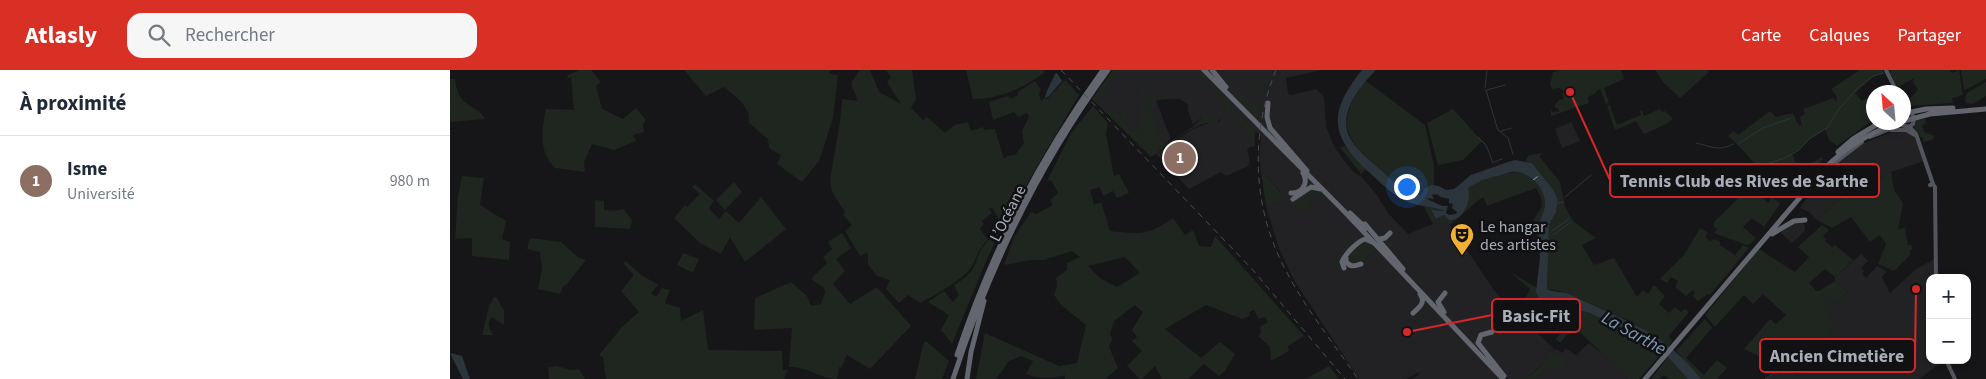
<!DOCTYPE html>
<html lang="fr">
<head>
<meta charset="utf-8">
<style>
  :root { --surface:#fff; --page:#f6f6f7; --text:#1f2937; --muted:#747a83; --line:#e0e1e3; --accent:#d93025 }
  body { margin:0; font-family:"Source Sans 3",sans-serif; background:var(--page); color:var(--text) }
  .controls { position:absolute; right:15px; bottom:15px; display:grid; overflow:hidden; border-radius:10px; box-shadow:0 2px 8px #0003 }
  .controls button { width:45px; height:45px; display:grid; place-items:center; padding:0; border:0; border-bottom:1px solid var(--line); background:var(--surface); color:var(--text); font:25px sans-serif }
  .compass { position:absolute; left:1416px; top:15px; width:45px; height:45px; border-radius:50%; background:var(--surface); box-shadow:0 2px 8px #0003; rotate:334deg }
  .you { position:absolute; left:956px; top:116px; width:18px; height:18px; margin:-12px; border:4px solid #fff; border-radius:50%; background:#1a73e8; box-shadow:0 0 0 8px #1a73e833 }
  .badge { display:grid; place-items:center; width:32px; height:32px; border-radius:50%; background:var(--accent); color:#fff; font-size:16px; font-weight:700 }
  .pin { position:absolute; translate:-50% -50%; border:2px solid #fff; box-shadow:0 1px 5px #0006 }
  .list { margin:0; padding:0; list-style:none }
  h2 { display:flex; justify-content:space-between; align-items:center; height:65px; margin:0; padding:0 20px; font-size:21px }
  h2 small { font-size:16px; font-weight:400; color:var(--muted) }
  .list li { display:grid; grid-template-columns:32px 1fr auto; gap:15px; align-items:center; box-sizing:border-box; height:90px; padding:0 20px; border-top:1px solid var(--line) }
  .list b { display:block; font-size:19px; white-space:nowrap }
  .list p { margin:0; font-size:16px; white-space:nowrap; color:var(--muted) }
  .list em { font-size:16px; font-style:normal; color:var(--muted) }
  .icon { flex:none; width:28px; height:28px; fill:none; stroke:currentColor; stroke-width:2; stroke-linecap:round; stroke-linejoin:round }
  .map { position:relative; flex:none; width:1536px; height:309px; overflow:hidden }
  header { display:flex; align-items:center; gap:30px; box-sizing:border-box; height:70px; padding:0 25px; background:var(--accent); color:#fff }
  header strong { font-size:24px }
  nav { display:flex; gap:28px; margin-inline-start:auto; font-size:18px }
  .search { width:350px; height:45px; background:var(--page); display:flex; align-items:center; gap:12px; box-sizing:border-box; padding:0 18px; border-radius:15px; color:var(--muted); font-size:19px }
  main { display:flex }
  aside { flex:1; background:var(--surface) }
  .map>svg:first-child { display:block }
  .built { fill:#222225 }
  .green { fill:#1e261f; fill-rule:evenodd }
  .water { fill:#2c353c; fill-rule:evenodd }
  .lines { fill:none; stroke-linecap:round; stroke-linejoin:round }
  .stream { stroke:#2c353c; stroke-width:1 }
  .ferry { stroke:#7f9bb3; stroke-width:1; stroke-dasharray:6 5; stroke-linecap:butt }
  .major { stroke:#53555c; stroke-width:4 }
  .highway { stroke:#63666e; stroke-width:5 }
  .rail { stroke:#4a4c52; stroke-width:1; stroke-dasharray:6 5; stroke-linecap:butt }
  .labels { text-anchor:middle; stroke-width:5; stroke-linejoin:round; paint-order:stroke }
  .street-label { font-size:16px; fill:#a8adb8; stroke:#111113 }
  .poi-label { font-size:16px; fill:#a8adb8; stroke:#111113; text-anchor:start }
  .water-label { font-size:18px; font-style:italic; fill:#7f9bb3; stroke:#111113 }
  .leader { fill:none; stroke:#d62828; stroke-width:2 }
  .callout-dot { fill:#d62828; stroke:#111113; stroke-width:2 }
  .callout { fill:#111113; stroke:#d62828; stroke-width:2 }
  .callout-label { font-size:18px; text-anchor:middle; font-weight:bold; fill:#a8adb8 }
</style>
</head>
<body>
<header>
<strong>Atlasly</strong>
<div class="search"><svg class="icon" aria-label="search" viewBox="0 0 24 24"><circle cx="10" cy="10" r="6"/><path d="M15 15l6 6"/></svg>Rechercher</div>
<nav><a>Carte</a><a>Calques</a><a>Partager</a></nav>
</header>
<main>
<aside>
<h2>À proximité<small></small></h2>
<ul class="list">
<li><span class="badge" style="background:#8d6e63">1</span><div><b>Isme</b><p>Université</p></div><em>980 m</em></li>
</ul>
</aside>
<div class="map">
<svg width="1536" height="309" viewBox="0 0 1536 309">
  <rect width="100%" height="100%" fill="#161618"/>
  <path class="built" d="M 663,0 L 872,0 L 836,8 L 838,24 L 841,25 L 866,19 L 874,27 L 876,57 L 885,78 L 899,97 L 909,106 L 910,105 L 926,124 L 938,143 L 958,164 L 983,154 L 991,153 L 1000,155 L 1046,223 L 1104,279 L 1096,291 L 1076,309 L 1059,309 L 1026,277 L 1053,309 L 962,309 L 969,305 L 969,302 L 956,309 L 909,309 L 844,210 L 828,176 L 816,136 L 831,132 L 830,121 L 812,101 L 809,90 L 811,66 L 807,62 L 805,63 L 805,76 L 797,78 L 800,93 L 798,96 L 776,106 L 771,102 L 739,119 L 706,84 L 743,59 L 761,52 L 770,52 L 770,49 L 759,52 L 753,46 L 743,55 L 738,40 L 738,34 L 729,29 L 717,29 L 706,31 L 721,69 L 715,75 L 680,65 L 642,29 Z
    M 1121,52 L 1130,71 L 1112,78 L 1105,59 Z
    M 1447,60 L 1464,65 L 1467,71 L 1474,91 L 1441,102 L 1426,110 L 1419,117 L 1389,130 L 1367,150 L 1359,142 L 1350,138 L 1374,105 L 1396,84 L 1409,75 Z
    M 1349,151 L 1354,153 L 1355,159 L 1354,162 L 1342,173 L 1330,162 Z
    M 1411,184 L 1418,191 L 1411,198 L 1414,201 L 1412,204 L 1416,208 L 1427,196 L 1437,201 L 1432,207 L 1440,223 L 1465,200 L 1484,189 L 1484,208 L 1480,208 L 1480,290 L 1495,290 L 1469,309 L 1316,309 L 1326,301 L 1330,304 L 1335,301 L 1342,301 L 1346,304 L 1357,303 L 1357,300 L 1368,300 L 1370,291 L 1365,288 L 1364,281 L 1380,264 L 1378,261 L 1374,238 L 1385,227 L 1398,222 L 1385,211 L 1385,207 Z
    M 1139,273 L 1157,287 L 1175,303 L 1178,309 L 1082,309 L 1105,279 L 1113,283 L 1115,278 L 1126,285 Z"/>
  <path class="green" d="M 130,0 L 141,0 L 151,12 L 146,16 L 152,39 L 173,49 L 186,38 L 196,50 L 193,54 L 194,62 L 183,65 L 186,71 L 164,80 L 142,74 L 134,92 L 135,102 L 105,98 C 88,81 92,60 96,39 L 124,40 L 121,7 L 117,9 L 118,5 Z
    M 234,0 L 383,0 L 379,2 L 381,4 L 388,5 L 383,48 L 369,91 L 352,112 L 327,94 L 331,85 L 319,78 L 318,69 L 299,53 C 301,37 285,26 274,17 L 256,26 Z
    M 410,0 L 420,0 L 429,22 L 451,34 L 437,12 L 441,7 L 435,0 L 462,0 L 466,29 L 461,38 L 473,50 L 477,47 L 495,63 L 505,55 L 518,52 L 521,61 L 533,57 L 534,60 L 545,59 L 554,89 L 558,86 L 565,85 L 574,73 L 572,61 L 579,47 L 577,43 L 568,47 L 564,42 L 543,50 L 539,32 L 558,26 L 560,29 L 568,25 L 568,22 L 585,11 L 591,20 L 589,23 L 591,31 L 594,28 L 597,29 L 615,10 L 629,25 L 564,136 L 562,136 L 538,187 L 502,274 L 491,260 L 499,245 L 478,232 L 494,221 L 503,232 L 509,225 L 504,215 C 509,212 515,208 520,203 C 526,196 527,186 532,178 C 536,173 549,159 549,152 C 549,148 544,141 542,138 L 539,138 L 542,143 L 532,151 L 534,154 L 530,159 L 538,170 C 527,179 527,190 519,200 C 510,211 484,226 470,233 L 458,225 L 449,233 L 436,219 L 440,210 L 427,206 L 418,194 L 418,187 L 417,182 L 410,186 L 395,161 L 402,155 L 393,145 L 395,142 L 382,122 L 380,110 L 390,52 L 392,29 L 408,31 L 401,13 Z
    M 516,0 L 594,0 L 595,2 C 574,18 549,29 523,29 Z
    M 663,0 L 668,0 L 647,32 C 656,41 666,39 672,47 L 673,40 L 685,37 L 685,38 L 677,41 C 676,47 675,56 681,62 L 692,59 L 688,37 L 699,34 L 710,67 L 715,75 L 744,56 L 753,46 L 751,44 L 759,39 L 761,42 L 759,41 L 754,45 L 759,51 L 762,48 L 764,50 L 767,49 L 766,46 L 769,50 L 766,53 C 745,49 718,78 701,87 L 642,29 Z
    M 747,0 L 752,0 L 772,20 L 786,43 L 779,45 L 783,42 L 781,38 L 767,45 L 766,41 L 767,43 L 776,37 L 775,34 L 773,35 L 773,31 L 770,28 L 763,32 L 765,36 L 760,37 L 757,35 L 770,27 L 770,24 L 763,20 L 766,17 L 760,10 L 755,14 L 752,11 L 755,8 Z
    M 764,0 L 767,0 L 775,10 L 784,8 L 778,13 L 785,22 L 789,23 L 792,20 L 793,29 L 801,30 L 801,35 L 808,37 L 811,24 L 802,21 L 796,16 L 806,19 L 802,17 L 808,18 L 810,10 L 814,10 L 815,13 L 810,12 L 810,21 L 807,19 L 813,22 L 816,11 L 815,9 L 802,7 L 800,4 L 818,8 L 820,0 L 823,0 L 813,26 L 808,46 L 806,47 L 790,31 L 788,25 Z
    M 1112,0 L 1171,0 L 1174,9 L 1154,18 L 1159,32 L 1156,34 L 1150,19 L 1146,21 L 1146,23 L 1138,27 L 1139,33 L 1101,46 L 1101,40 L 1104,43 L 1106,41 L 1109,42 L 1109,40 L 1104,36 L 1110,29 L 1112,30 L 1114,27 L 1112,25 L 1114,21 L 1110,18 L 1102,19 L 1100,14 L 1103,2 Z
    M 1205,0 L 1257,0 L 1259,2 L 1230,28 L 1214,13 Z
    M 1410,0 L 1432,0 L 1434,3 L 1423,7 L 1405,23 L 1412,31 L 1423,24 L 1423,50 L 1387,76 L 1379,70 L 1375,59 L 1360,69 L 1349,80 L 1342,83 L 1349,101 L 1372,87 L 1373,89 L 1339,128 C 1316,110 1300,85 1278,66 L 1284,61 L 1288,65 L 1320,41 L 1326,47 L 1343,43 L 1347,53 L 1352,57 L 1350,47 L 1355,44 L 1353,39 L 1383,28 L 1387,32 L 1387,27 L 1381,19 Z
    M 1439,0 L 1500,0 L 1502,3 L 1509,0 L 1513,25 L 1502,28 L 1503,33 L 1459,36 L 1456,33 L 1468,20 L 1463,12 L 1464,8 L 1447,18 Z
    M 1511,0 L 1536,0 L 1536,9 L 1515,20 L 1514,19 Z
    M 0,9 L 5,9 C 6,17 8,26 14,31 C 21,38 31,40 35,49 L 0,52 Z
    M 916,11 L 975,55 L 984,96 L 984,115 L 972,121 L 970,125 C 955,124 942,110 932,101 C 909,80 888,66 901,34 C 905,25 910,17 916,11 Z
    M 1536,12 L 1536,26 L 1523,34 L 1516,33 L 1515,28 L 1517,23 Z
    M 702,13 L 694,17 L 698,30 L 714,24 L 709,14 L 712,15 L 716,24 L 719,23 L 720,27 L 693,33 L 694,32 L 689,19 L 684,21 Z
    M 1160,35 L 1167,55 L 1191,45 L 1190,41 L 1192,40 L 1194,46 L 1210,39 L 1212,42 L 1215,41 L 1223,49 L 1216,54 L 1194,64 L 1186,51 L 1165,60 L 1157,36 Z
    M 643,36 L 658,53 L 656,64 L 664,106 L 669,104 L 679,123 L 667,128 L 663,121 L 653,126 L 650,117 L 640,120 L 644,135 L 651,132 L 660,161 C 691,164 697,166 723,148 L 735,165 L 743,160 L 749,176 L 761,177 L 765,166 L 854,266 L 838,276 L 839,281 L 821,291 L 820,277 L 808,266 L 811,263 L 810,257 L 818,252 L 815,247 L 809,249 L 804,240 L 799,242 L 800,246 L 792,249 L 756,235 L 715,259 L 751,288 L 770,272 L 785,284 L 775,301 L 769,306 L 754,294 L 738,309 L 712,309 L 705,296 L 692,309 L 690,309 L 677,296 L 692,281 L 682,271 L 687,267 L 682,260 L 693,242 L 685,235 L 664,251 L 660,264 L 662,269 L 659,277 L 668,298 L 656,309 L 615,309 L 615,305 C 604,309 587,309 576,304 L 583,291 L 571,286 L 559,291 L 546,309 L 526,309 L 535,263 L 609,296 L 627,293 L 636,255 L 611,235 L 604,225 L 607,216 L 606,208 L 617,200 L 617,193 L 630,187 L 622,181 L 594,190 L 581,190 L 554,195 L 564,167 L 581,142 L 586,144 L 603,135 L 600,130 L 608,123 L 601,110 L 597,111 L 621,63 ZM 675,187 L 690,203 L 667,217 L 650,208 L 638,196 Z
    M 1003,39 L 1032,71 L 1013,90 L 988,95 L 977,53 Z
    M 784,46 C 799,48 805,62 805,76 L 802,77 L 802,68 L 798,67 C 797,54 791,54 782,48 Z
    M 1475,49 L 1476,53 L 1472,56 L 1474,62 L 1485,66 L 1482,70 L 1473,72 L 1472,67 L 1470,67 L 1463,55 L 1464,51 Z
    M 895,76 L 916,99 L 911,104 L 890,77 Z
    M 1093,83 L 1089,86 L 1110,112 L 1115,137 L 1124,152 L 1146,168 L 1132,175 L 1144,195 L 1164,188 L 1187,227 L 1193,220 L 1198,224 L 1204,215 L 1215,226 L 1209,234 L 1219,243 L 1225,237 L 1231,242 L 1235,239 L 1239,242 L 1219,266 L 1222,271 L 1219,276 L 1180,251 L 1114,222 L 1097,219 L 1099,154 L 1106,143 L 1108,129 L 1102,118 L 1085,97 L 1082,93 L 1075,91 L 1079,85 Z
    M 810,95 L 812,101 L 831,123 L 831,132 L 816,136 Z
    M 1067,102 C 1082,104 1096,120 1095,137 C 1094,143 1090,146 1091,152 L 1086,154 L 1084,149 L 1092,136 L 1091,127 L 1086,118 L 1037,136 L 1034,128 L 1031,128 L 1000,155 L 991,153 L 983,154 L 974,137 L 980,136 L 996,142 L 981,141 L 986,149 L 994,145 L 1000,151 L 1003,151 C 1013,141 1023,133 1017,118 C 1029,107 1051,104 1067,102 Z
    M 1441,102 L 1444,120 L 1453,133 L 1448,160 L 1455,157 L 1458,175 L 1461,175 L 1463,179 L 1460,180 L 1460,185 L 1444,201 L 1428,194 L 1436,174 L 1430,165 L 1420,172 L 1401,147 L 1382,158 L 1367,150 L 1389,130 L 1419,117 L 1426,110 Z
    M 12,106 L 34,108 L 30,135 L 56,151 L 52,169 L 60,172 L 59,190 L 22,186 L 22,168 L 5,169 L 8,126 Z
    M 1188,111 L 1192,116 L 1175,129 L 1169,120 Z
    M 284,112 L 292,122 L 275,140 L 266,130 Z
    M 1304,113 L 1310,118 L 1307,121 L 1311,129 L 1313,128 L 1318,133 L 1322,128 L 1329,132 L 1330,134 L 1314,157 L 1302,148 L 1293,157 L 1306,168 L 1300,174 L 1297,175 L 1264,163 L 1267,159 L 1264,157 L 1264,152 Z
    M 245,114 L 264,131 L 259,138 L 269,149 L 276,141 L 289,153 L 311,127 L 336,159 L 295,192 L 280,167 L 271,184 L 250,173 L 224,148 L 235,135 L 237,137 L 250,124 L 242,117 Z
    M 867,118 L 873,123 L 870,125 L 876,131 L 874,133 L 874,131 L 864,120 L 857,128 L 861,138 L 850,142 L 843,133 L 844,129 L 859,119 Z
    M 145,130 L 154,131 L 154,140 L 164,141 L 173,139 L 182,150 L 180,159 L 145,157 Z
    M 1372,155 L 1379,160 L 1373,166 L 1376,169 L 1375,171 L 1382,177 L 1385,175 L 1403,190 L 1385,207 L 1375,199 L 1359,213 L 1366,221 L 1369,221 L 1385,211 L 1398,222 L 1389,231 L 1385,228 L 1374,238 L 1386,254 L 1378,261 L 1380,264 L 1364,281 L 1363,292 L 1352,289 L 1352,286 L 1337,273 L 1328,283 L 1321,276 L 1311,287 L 1294,279 L 1320,249 L 1326,254 L 1336,245 L 1313,224 L 1303,234 L 1294,225 L 1265,257 L 1255,245 L 1309,179 L 1345,202 L 1359,187 L 1348,177 Z
    M 1250,158 L 1257,162 L 1256,168 L 1260,171 L 1264,169 L 1270,171 L 1270,175 L 1285,185 L 1293,175 L 1299,178 L 1260,225 L 1258,224 L 1248,231 L 1243,226 L 1245,222 L 1243,220 L 1236,226 L 1225,217 L 1228,211 L 1221,207 L 1217,213 L 1210,209 L 1234,185 Z
    M 392,163 L 401,178 L 386,189 L 395,201 L 383,214 L 400,234 L 427,217 L 461,256 L 420,299 L 397,285 L 391,298 L 389,297 L 387,309 C 370,309 357,296 339,297 L 342,258 L 304,260 L 305,228 L 341,212 L 357,226 L 361,236 L 371,234 L 375,223 L 374,218 L 361,209 L 377,193 L 373,187 L 382,179 L 378,172 Z
    M 891,164 L 902,176 L 912,167 L 919,170 L 926,179 L 908,196 L 894,198 L 894,186 L 892,196 L 886,198 L 881,194 L 887,187 L 890,190 L 898,181 L 889,171 Z
    M 80,168 L 111,172 L 129,188 L 136,190 L 116,215 L 113,216 L 110,224 L 88,219 L 92,198 L 90,182 L 77,179 Z
    M 233,183 L 249,189 L 243,203 L 227,195 Z
    M 175,191 C 181,195 184,199 189,203 C 194,208 201,209 208,215 L 201,223 L 206,227 L 212,218 L 220,220 L 215,233 L 230,238 L 231,251 L 253,240 L 258,280 L 332,281 L 333,300 L 338,300 L 334,308 L 335,309 L 156,309 L 153,288 L 149,285 L 172,257 L 189,242 L 171,221 L 184,205 L 174,194 Z
    M 1060,202 L 1087,218 L 1087,226 L 1099,231 L 1109,231 L 1119,238 L 1140,243 L 1184,265 L 1212,283 L 1189,309 L 1178,309 L 1174,303 L 1127,260 L 1117,265 L 1110,273 L 1106,269 L 1115,256 L 1108,251 L 1104,254 L 1096,249 L 1085,248 L 1090,242 L 1075,229 L 1080,219 Z
    M 1464,211 L 1477,218 L 1467,228 L 1457,218 Z
    M 44,227 L 47,228 L 54,241 L 54,255 L 42,247 C 36,253 39,259 43,265 L 32,265 L 39,237 Z
    M 1255,249 L 1262,258 L 1236,288 L 1254,305 L 1267,290 L 1277,298 L 1267,309 L 1251,309 L 1226,281 Z
    M 1083,265 L 1116,292 L 1111,298 L 1099,297 L 1085,309 L 1076,309 C 1085,301 1099,292 1099,280 Z
    M 476,271 L 499,291 L 492,309 L 465,309 L 473,275 Z
    M 1218,287 L 1237,308 L 1240,309 L 1219,309 L 1214,305 L 1209,309 L 1201,309 Z
    M 107,296 L 120,300 L 129,299 L 135,309 L 99,309 L 98,297 Z
    M 879,296 L 889,309 L 856,309 Z"/>
  <path class="water" d="M 912,0 L 926,0 C 910,16 887,44 900,68 C 907,81 921,91 932,101 C 942,110 956,124 970,125 L 975,118 L 981,115 L 989,116 L 996,120 L 1004,119 L 1021,105 L 1058,92 L 1065,90 L 1082,93 L 1102,118 L 1108,129 L 1106,143 L 1099,154 L 1097,219 C 1104,223 1112,221 1119,224 C 1171,249 1214,261 1251,309 L 1238,309 L 1216,285 L 1184,265 L 1140,243 L 1119,238 L 1109,231 L 1093,230 L 1088,227 L 1086,221 L 1090,188 L 1086,154 L 1090,152 C 1091,146 1094,142 1095,136 C 1096,118 1079,100 1061,102 L 1032,110 L 1018,118 C 1022,130 1014,149 1000,151 L 994,145 L 986,149 L 981,140 L 995,141 C 982,136 970,137 958,132 C 944,126 933,115 921,104 C 880,67 877,43 912,0 ZM 986,124 L 991,127 L 999,129 L 999,133 L 1003,134 L 1002,138 L 1007,142 L 1006,144 L 999,145 L 996,143 L 998,136 L 992,136 L 975,128 L 984,129 L 982,125 Z
    M 607,3 L 612,11 L 599,26 L 595,28 C 596,20 602,12 605,4 Z
    M 0,283 L 12,286 L 20,309 L 13,309 Z"/>
  <g class="lines">
    <path class="stream" d="M 1035,18 L 1037,0
      M 1036,20 L 1046,54 L 1048,60 L 1058,68 L 1063,84
      M 1037,20 L 1055,15
      M 1051,61 L 1062,58
      M 1028,67 L 1036,75 L 1043,93
      M 1246,73 C 1260,76 1269,82 1283,74
      M 1288,74 L 1313,58 L 1341,48
      M 1044,92 L 1052,89
      M 1298,100 L 1335,88 L 1349,80 L 1360,68 L 1377,58 L 1389,39 L 1408,18 L 1423,6 L 1434,3
      M 1115,127 L 1141,105
      M 1108,133 L 1114,132
      M 1102,161 L 1119,149
      M 1103,165 L 1121,152
      M 1315,309 L 1326,301"/>
    <path class="ferry" d="M 1083,110 L 1091,104"/>
    <path class="major" d="M 1436,0 L 1447,22
      M 1454,38 L 1461,42 L 1464,48 L 1463,54 L 1458,57
      M 1450,55 L 1460,57 L 1466,64 L 1483,114
      M 1441,60 L 1456,60 L 1465,65
      M 1420,67 L 1450,55
      M 1384,99 L 1383,96 L 1386,92 L 1412,72
      M 1480,115 L 1483,114 L 1485,117 L 1486,208
      M 1496,290 L 1505,309"/>
    <path class="highway" d="M 754,0 L 892,139 L 1053,309
      M 762,0 L 776,17
      M 818,33 L 817,47 L 820,58 L 857,101
      M 1461,42 L 1476,39 L 1503,38
      M 1454,51 L 1480,44 L 1536,39
      M 1388,82 L 1403,69 L 1431,52
      M 841,123 C 852,124 859,113 853,103
      M 843,129 L 861,117 L 871,119
      M 900,143 L 916,158
      M 915,154 L 953,199
      M 1322,164 L 1344,151 L 1355,150
      M 930,169 L 935,168 L 940,163
      M 896,185 L 896,191 C 900,198 904,196 911,194
      M 894,198 L 892,192 C 895,184 907,172 915,169 L 922,172
      M 994,242 L 988,232 L 995,223
      M 963,243 C 970,237 976,232 970,224
      M 1042,262 L 1031,265 L 1028,273 L 1054,306
      M 507,285 C 541,183 590,87 653,0
      M 503,309 C 539,198 589,94 658,0
      M 517,309 L 521,282 L 534,231
      M 1195,309 L 1376,97 C 1397,76 1420,63 1448,52"/>
    <path class="rail" d="M 611,0 L 802,199 L 895,309
      M 826,0 C 801,61 802,131 831,191 C 851,233 882,271 908,309"/>
  </g>
  <defs>
    <g id="theatre-pin" transform="scale(1.25)"><path d="M0 17L-7.5 6A9.5 9.5 0 1 1 7.5 6Z" fill="#f2b134" stroke="#111113"/><path d="M-5-5.5Q0-4 5-5.5V0Q5 5 0 6Q-5 5-5 0ZM-3.3-2.5H-1v1.5H-3.3ZM1-2.5H3.3v1.5H1ZM-2.8 1Q0 5.5 2.8 1Z" fill="#111"/></g>
  </defs>
  <g fill-rule="evenodd">
    <use href="#theatre-pin" x="1012" y="165"/>
  </g>
  <g class="labels">
    <g class="street-label">
      <text transform="translate(557 143) rotate(-63)" y="6">L’Océane</text>
    </g>
    <g class="poi-label">
      <text x="1030" y="162">Le hangar<tspan x="1030" dy="18">des artistes</tspan></text>
    </g>
    <g class="water-label">
      <text transform="translate(1184 263) rotate(29)" y="6">La Sarthe</text>
    </g>
  </g>
  <path class="leader" d="M1120 22L1160 110M957 262L1042 245M1466 219L1465 285"/>
  <g class="callout-dot">
    <circle cx="1120" cy="22" r="5"/>
    <circle cx="957" cy="262" r="5"/>
    <circle cx="1466" cy="219" r="5"/>
  </g>
  <g class="callout">
    <rect x="1160" y="94" width="269" height="33" rx="5"/>
    <rect x="1042" y="229" width="88" height="33" rx="5"/>
    <rect x="1310" y="269" width="155" height="33" rx="5"/>
  </g>
  <g class="callout-label">
    <text x="1294" y="117">Tennis Club des Rives de Sarthe</text>
    <text x="1086" y="252">Basic-Fit</text>
    <text x="1387" y="292">Ancien Cimetière</text>
  </g>
</svg>
<div class="controls">
<button>+</button>
<button>−</button>
</div>
<svg class="compass" viewBox="-18 -18 36 36"><path d="M0-13l5 13h-10z" fill="#e53935"/><path d="M0 13l5-13h-10z" fill="#747a83"/></svg>
<div class="you"></div>
<div class="pin badge" style="left:730px;top:88px;background:#8d6e63">1</div>
</div>
</main>
</body>
</html>
